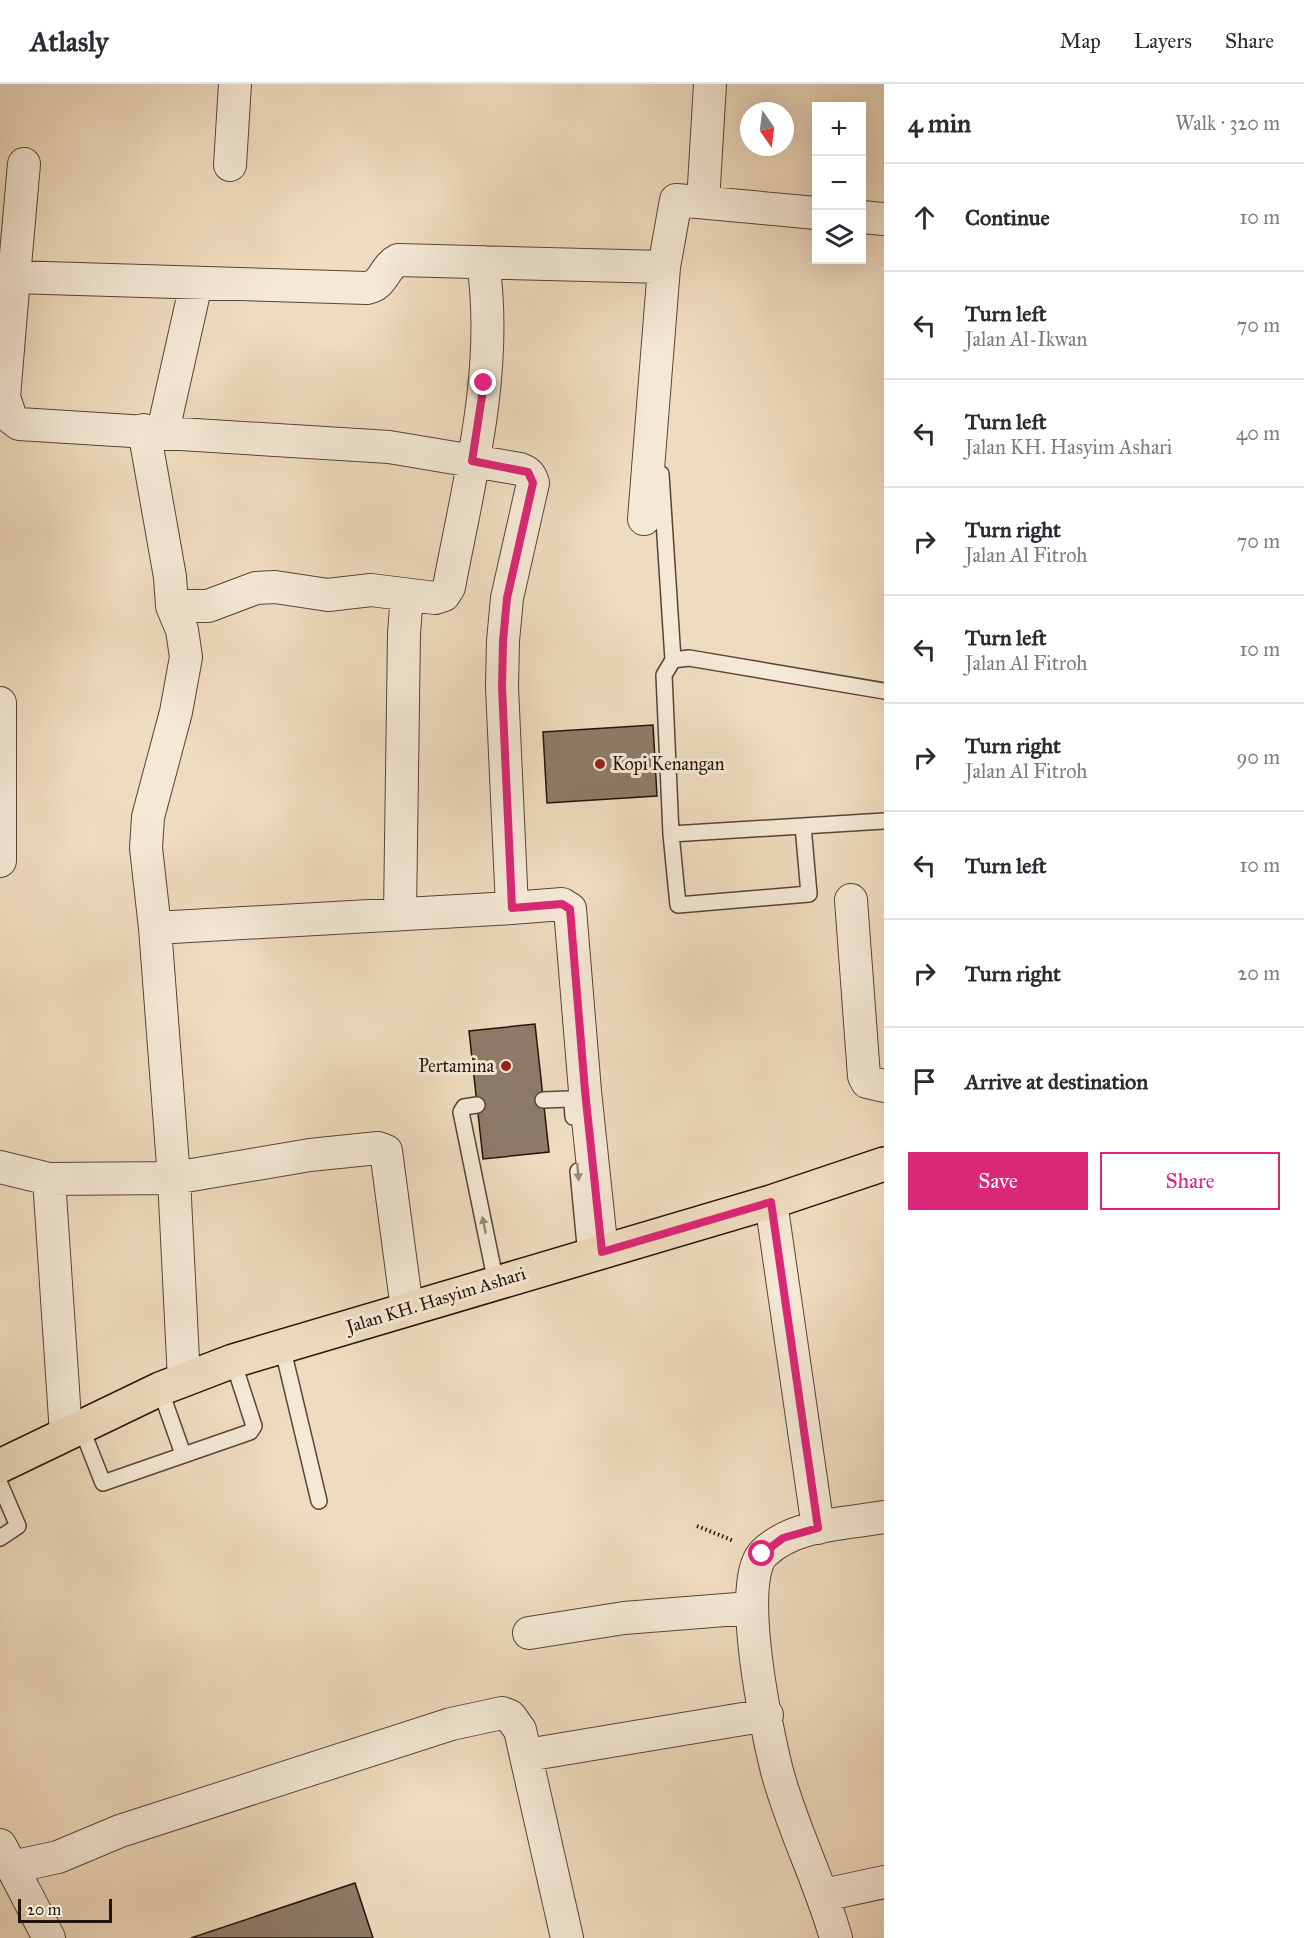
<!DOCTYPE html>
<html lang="en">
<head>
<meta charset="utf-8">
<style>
  :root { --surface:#fff; --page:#f7f7f7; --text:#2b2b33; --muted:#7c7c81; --line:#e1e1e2; --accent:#db2777 }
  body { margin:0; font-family:"IM FELL Great Primer",serif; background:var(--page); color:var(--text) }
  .controls { position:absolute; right:18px; top:18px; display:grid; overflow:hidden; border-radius:0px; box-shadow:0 6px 24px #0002 }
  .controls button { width:54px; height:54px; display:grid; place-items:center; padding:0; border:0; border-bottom:2px solid var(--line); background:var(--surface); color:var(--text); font:30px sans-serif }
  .compass { position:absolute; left:740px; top:18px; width:54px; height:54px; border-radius:50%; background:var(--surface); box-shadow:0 6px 24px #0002; rotate:166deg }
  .scale { position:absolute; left:18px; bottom:15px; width:94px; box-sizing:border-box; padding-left:6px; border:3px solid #24130a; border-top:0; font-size:16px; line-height:21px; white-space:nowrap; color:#24130a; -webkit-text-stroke:4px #f5e8d5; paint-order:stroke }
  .stop { position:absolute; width:18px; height:18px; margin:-14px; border:4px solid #db2777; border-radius:50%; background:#fff }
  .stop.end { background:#db2777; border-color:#fff; box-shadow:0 2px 6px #0008 }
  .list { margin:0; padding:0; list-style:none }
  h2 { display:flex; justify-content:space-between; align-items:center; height:78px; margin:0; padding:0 24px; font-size:26px }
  h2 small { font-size:20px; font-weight:400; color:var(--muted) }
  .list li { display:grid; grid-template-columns:39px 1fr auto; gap:18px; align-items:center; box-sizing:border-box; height:108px; padding:0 24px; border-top:2px solid var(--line) }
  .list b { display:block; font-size:22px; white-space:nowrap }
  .list p { margin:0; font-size:20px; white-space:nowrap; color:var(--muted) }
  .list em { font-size:20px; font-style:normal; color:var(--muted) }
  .actions { display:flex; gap:12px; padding:18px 24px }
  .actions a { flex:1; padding:14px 0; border:2px solid var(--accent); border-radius:0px; text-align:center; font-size:21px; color:var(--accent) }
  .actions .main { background:var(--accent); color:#fff }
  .icon { flex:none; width:33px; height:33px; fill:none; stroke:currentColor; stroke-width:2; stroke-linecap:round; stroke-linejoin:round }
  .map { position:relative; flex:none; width:884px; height:1854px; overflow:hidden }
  header { display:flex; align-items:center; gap:36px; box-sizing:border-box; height:84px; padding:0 30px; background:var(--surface); border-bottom:2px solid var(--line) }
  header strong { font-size:28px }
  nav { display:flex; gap:33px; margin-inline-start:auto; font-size:21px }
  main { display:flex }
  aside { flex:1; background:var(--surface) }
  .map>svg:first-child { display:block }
  .building { fill:#8e7b68; stroke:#24130a; stroke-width:1.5 }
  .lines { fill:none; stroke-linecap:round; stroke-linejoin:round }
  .service-casing { stroke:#574537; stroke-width:18 }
  .minor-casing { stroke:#574537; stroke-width:34 }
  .primary-casing { stroke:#24130a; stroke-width:36 }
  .path { stroke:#24130a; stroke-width:4; stroke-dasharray:1.5 3; stroke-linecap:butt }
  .service { stroke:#f5e8d5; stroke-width:15 }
  .minor { stroke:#f5e8d5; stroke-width:32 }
  .primary { stroke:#efdbbf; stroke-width:33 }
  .oneway { fill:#97887a }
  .route { stroke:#db2777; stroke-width:8 }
  .poi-dot { fill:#8f2418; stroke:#f5e8d5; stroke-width:2 }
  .labels { text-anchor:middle; stroke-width:6; stroke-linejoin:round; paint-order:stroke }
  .poi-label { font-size:18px; fill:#24130a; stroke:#f5e8d5; text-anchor:start }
  .street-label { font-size:18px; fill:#24130a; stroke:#f5e8d5 }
</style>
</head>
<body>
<header>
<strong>Atlasly</strong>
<nav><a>Map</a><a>Layers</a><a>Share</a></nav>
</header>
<main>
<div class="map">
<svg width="884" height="1854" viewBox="0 0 884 1854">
  <rect width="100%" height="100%" fill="#efdbbf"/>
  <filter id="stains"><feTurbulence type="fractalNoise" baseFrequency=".00333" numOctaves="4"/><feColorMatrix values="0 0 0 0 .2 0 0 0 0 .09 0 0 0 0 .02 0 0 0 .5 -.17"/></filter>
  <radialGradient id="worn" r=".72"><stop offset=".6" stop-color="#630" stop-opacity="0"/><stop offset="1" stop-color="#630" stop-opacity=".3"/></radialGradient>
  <path class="building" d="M 653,641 L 657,712 L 547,719 L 543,648 Z
    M 535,940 L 549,1068 L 483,1075 L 469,947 Z
    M 355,1799 L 373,1854 L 191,1854 Z"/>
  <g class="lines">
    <g class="service-casing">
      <path id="service" d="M 661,390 L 673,576
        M 803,742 L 809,810 L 678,821 L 671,750 L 664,591 L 673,576 L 689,574 L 884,607
        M 671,750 L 884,737
        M 543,1016 L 569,1015 L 572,1018 L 573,1033
        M 477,1021 L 464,1023 L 461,1028 L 496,1199
        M 578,1087 L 586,1172
        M 282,1262 L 319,1417
        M 160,1305 L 183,1370
        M 81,1343 L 103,1399 L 250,1348 L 254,1342 L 233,1277
        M 0,1400 L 18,1442 L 0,1454"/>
    </g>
    <g class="minor-casing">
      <path id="minor" d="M 24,80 L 14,193 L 367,204 C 384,201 384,183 398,176 L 664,183 L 676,116 L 816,129
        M 230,81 L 235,0
        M 703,118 L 710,0
        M 862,133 L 884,135
        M 14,193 L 4,313 L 11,334 L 19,340 L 389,363 L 520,385 C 528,388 531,391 533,399 L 507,514 L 503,557 L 502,603 L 512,824 L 562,820 L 570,825 L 585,1007 L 602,1168
        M 144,346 L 170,493 L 172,522 L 182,546 L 186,573 L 176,628 L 148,733 L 146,764 L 155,844 L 174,1094 L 184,1296
        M 163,347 L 196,200
        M 644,435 L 664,183
        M 172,522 L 208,522 L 256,504 L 275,503 L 328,511 L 371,506 L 435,514 L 444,511 L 449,503 C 469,397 499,286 483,178
        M 0,619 L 0,777
        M 851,816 L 864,992 L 867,998 L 884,1002
        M 400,829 L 404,549 L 407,511
        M 155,844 L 512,824
        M 0,1083 L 49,1095 L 174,1094 L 310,1071 L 378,1064 L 386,1067 L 407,1225
        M 49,1095 L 66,1350
        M 771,1118 L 818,1444
        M 529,1549 L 624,1534 L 750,1524
        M 527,1671 L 767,1631
        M 0,1761 L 12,1783 L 58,1773 L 120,1747 L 451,1640 L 502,1629 L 510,1632 L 520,1646 L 567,1854
        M 12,1783 L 49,1854
        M 824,1811 L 884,1798
        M 836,1854 C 820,1797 792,1744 777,1687 C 767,1648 735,1496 764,1469 C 794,1440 844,1440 884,1433"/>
    </g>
    <g class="primary-casing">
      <path id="primary" d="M 0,1382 L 160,1305 L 233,1277 L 771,1118 L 884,1080"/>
    </g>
    <path class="path" d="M 697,1442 L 734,1457"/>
    <use href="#service" class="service"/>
    <use href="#minor" class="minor"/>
    <use href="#primary" class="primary"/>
  </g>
  <defs><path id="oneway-solid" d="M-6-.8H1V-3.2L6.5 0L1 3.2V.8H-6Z" transform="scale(1.5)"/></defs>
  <g class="oneway">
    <use href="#oneway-solid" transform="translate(578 1088) rotate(85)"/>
    <use href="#oneway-solid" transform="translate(484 1141) rotate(-101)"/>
  </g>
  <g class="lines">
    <path class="route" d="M 484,299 L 472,377 L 528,388 L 533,399 L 507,514 L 503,557 L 502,603 L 512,824 L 562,820 L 570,825 L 585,1007 L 602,1168 L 771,1118 L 818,1444 L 783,1454 L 762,1470"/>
  </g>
  <g class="poi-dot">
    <circle cx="600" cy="680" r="6"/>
    <circle cx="506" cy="982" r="6"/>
  </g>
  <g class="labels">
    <g class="poi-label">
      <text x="612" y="686">Kopi Kenangan</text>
      <text x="494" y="988" text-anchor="end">Pertamina</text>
    </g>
    <g class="street-label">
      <text transform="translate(436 1216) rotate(-17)" y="6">Jalan KH. Hasyim Ashari</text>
    </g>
  </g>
  <rect width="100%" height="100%" filter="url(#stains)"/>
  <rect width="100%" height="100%" fill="url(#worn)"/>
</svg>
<div class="controls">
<button>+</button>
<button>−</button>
<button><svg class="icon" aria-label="layers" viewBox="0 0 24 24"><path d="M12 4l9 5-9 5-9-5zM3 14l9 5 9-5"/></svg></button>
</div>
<svg class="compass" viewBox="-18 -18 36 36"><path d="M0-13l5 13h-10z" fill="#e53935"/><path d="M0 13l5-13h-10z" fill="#7c7c81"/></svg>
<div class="scale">20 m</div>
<div class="stop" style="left:762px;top:1470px"></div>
<div class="stop end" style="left:484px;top:299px"></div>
</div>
<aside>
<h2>4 min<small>Walk · 320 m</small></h2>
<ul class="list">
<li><svg class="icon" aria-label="ahead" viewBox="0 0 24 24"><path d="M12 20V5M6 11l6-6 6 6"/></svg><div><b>Continue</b></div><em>10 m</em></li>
<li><svg class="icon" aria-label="left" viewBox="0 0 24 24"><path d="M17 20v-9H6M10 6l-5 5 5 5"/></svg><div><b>Turn left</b><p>Jalan Al-Ikwan</p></div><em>70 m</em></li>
<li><svg class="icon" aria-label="left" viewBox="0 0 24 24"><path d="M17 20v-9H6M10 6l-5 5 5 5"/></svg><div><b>Turn left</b><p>Jalan KH. Hasyim Ashari</p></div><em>40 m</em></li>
<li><svg class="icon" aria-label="right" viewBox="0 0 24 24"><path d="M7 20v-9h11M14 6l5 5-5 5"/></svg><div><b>Turn right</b><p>Jalan Al Fitroh</p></div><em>70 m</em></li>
<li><svg class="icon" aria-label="left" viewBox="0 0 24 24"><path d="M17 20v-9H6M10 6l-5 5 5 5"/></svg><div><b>Turn left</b><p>Jalan Al Fitroh</p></div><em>10 m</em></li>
<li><svg class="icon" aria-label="right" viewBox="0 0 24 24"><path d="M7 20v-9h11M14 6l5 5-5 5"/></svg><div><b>Turn right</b><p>Jalan Al Fitroh</p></div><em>90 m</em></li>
<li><svg class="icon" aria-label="left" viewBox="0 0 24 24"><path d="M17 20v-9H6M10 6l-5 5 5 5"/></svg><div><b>Turn left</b></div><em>10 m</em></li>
<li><svg class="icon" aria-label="right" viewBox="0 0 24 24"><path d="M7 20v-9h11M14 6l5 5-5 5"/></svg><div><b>Turn right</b></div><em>20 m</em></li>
<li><svg class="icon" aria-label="arrive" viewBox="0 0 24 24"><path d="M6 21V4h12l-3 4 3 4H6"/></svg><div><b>Arrive at destination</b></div></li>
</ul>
<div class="actions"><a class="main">Save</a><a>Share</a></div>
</aside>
</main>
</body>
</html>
